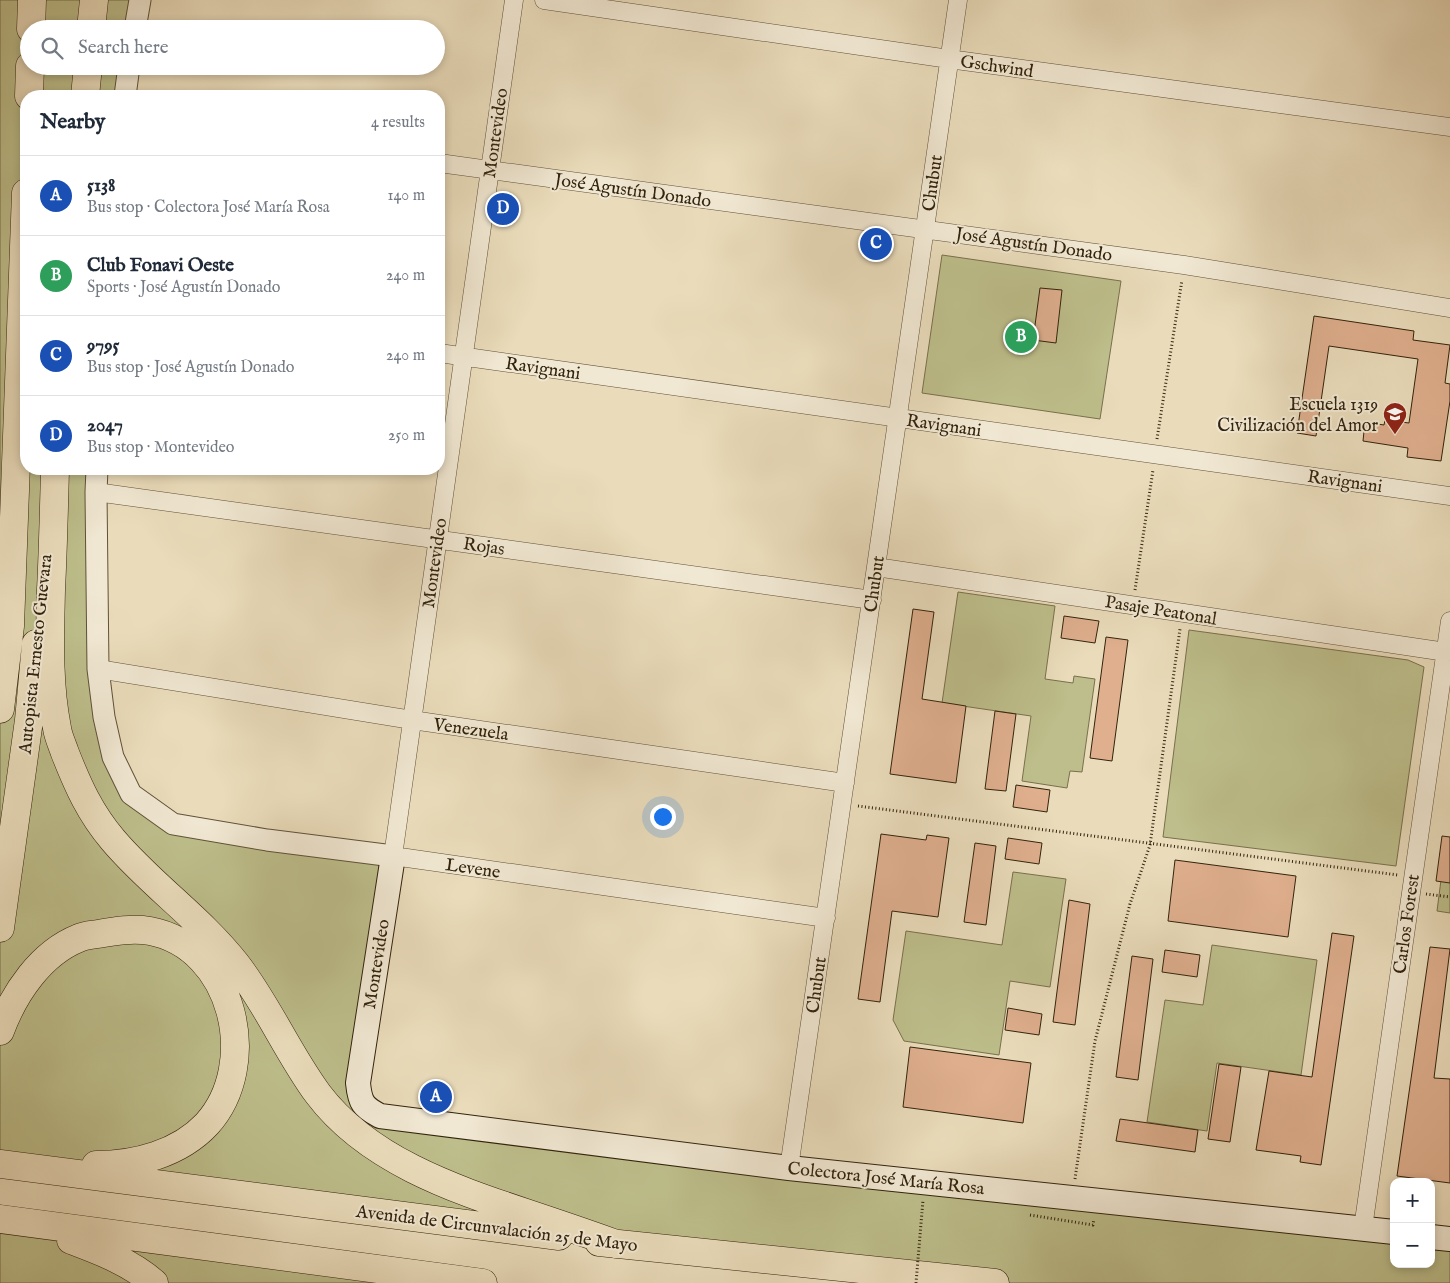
<!DOCTYPE html>
<html lang="en">
<head>
<meta charset="utf-8">
<style>
  :root { --surface:#fff; --page:#f6f6f7; --text:#1f2937; --muted:#747a83; --line:#e0e1e3; --accent:#2563eb }
  body { margin:0; font-family:"IM FELL English",serif; background:var(--page); color:var(--text) }
  .controls { position:absolute; right:15px; bottom:15px; display:grid; overflow:hidden; border-radius:10px; box-shadow:0 2px 8px #0003 }
  .controls button { width:45px; height:45px; display:grid; place-items:center; padding:0; border:0; border-bottom:1px solid var(--line); background:var(--surface); color:var(--text); font:25px sans-serif }
  .you { position:absolute; left:662px; top:816px; width:18px; height:18px; margin:-12px; border:4px solid #fff; border-radius:50%; background:#1a73e8; box-shadow:0 0 0 8px #1a73e833 }
  .badge { display:grid; place-items:center; width:32px; height:32px; border-radius:50%; background:var(--accent); color:#fff; font-size:16px; font-weight:700 }
  .pin { position:absolute; translate:-50% -50%; border:2px solid #fff; box-shadow:0 1px 5px #0006 }
  .list { margin:0; padding:0; list-style:none }
  h2 { display:flex; justify-content:space-between; align-items:center; height:65px; margin:0; padding:0 20px; font-size:21px }
  h2 small { font-size:16px; font-weight:400; color:var(--muted) }
  .list li { display:grid; grid-template-columns:32px 1fr auto; gap:15px; align-items:center; box-sizing:border-box; height:80px; padding:0 20px; border-top:1px solid var(--line) }
  .list b { display:block; font-size:19px; white-space:nowrap }
  .list p { margin:0; font-size:16px; white-space:nowrap; color:var(--muted) }
  .list em { font-size:16px; font-style:normal; color:var(--muted) }
  .icon { flex:none; width:28px; height:28px; fill:none; stroke:currentColor; stroke-width:2; stroke-linecap:round; stroke-linejoin:round }
  .map { position:relative; flex:none; width:1450px; height:1283px; overflow:hidden }
  .search { position:absolute; background:var(--surface); box-shadow:0 2px 8px #0003; left:20px; top:20px; width:425px; height:55px; display:flex; align-items:center; gap:12px; box-sizing:border-box; padding:0 18px; border-radius:28px; color:var(--muted); font-size:19px }
  .panel { position:absolute; background:var(--surface); box-shadow:0 2px 8px #0003; left:20px; top:90px; width:425px; height:385px; border-radius:20px }
  .map>svg:first-child { display:block }
  .green { fill:#bdbe8b; stroke:#78704c }
  .building { fill:#dfaf8e; stroke:#32230d }
  .lines { fill:none; stroke-linecap:round; stroke-linejoin:round }
  .minor-casing { stroke:#605138; stroke-width:19 }
  .tertiary-casing { stroke:#605138; stroke-width:23 }
  .secondary-casing { stroke:#32230d; stroke-width:26 }
  .motorway-casing { stroke:#32230d; stroke-width:29 }
  .path { stroke:#32230d; stroke-width:3; stroke-dasharray:1 2.5; stroke-linecap:butt }
  .minor { stroke:#f1e8d3; stroke-width:18 }
  .tertiary { stroke:#f1e8d3; stroke-width:21 }
  .secondary { stroke:#f1e8d3; stroke-width:24 }
  .motorway { stroke:#eadcbb; stroke-width:28 }
  .path-bridge { stroke:#32230d; stroke-width:3; stroke-dasharray:1 2.5; stroke-linecap:butt }
  .labels { text-anchor:middle; stroke-width:4; stroke-linejoin:round; paint-order:stroke }
  .street-label { font-size:18px; fill:#32230d; stroke:#f1e8d3 }
  .poi-label { font-size:18px; fill:#32230d; stroke:#f1e8d3; text-anchor:end }
</style>
</head>
<body>
<div class="map">
<svg width="1450" height="1283" viewBox="0 0 1450 1283">
  <rect width="100%" height="100%" fill="#eadcbb"/>
  <filter id="stains"><feTurbulence type="fractalNoise" baseFrequency=".004" numOctaves="4"/><feColorMatrix values="0 0 0 0 .2 0 0 0 0 .09 0 0 0 0 .02 0 0 0 .5 -.17"/></filter>
  <radialGradient id="worn" r=".72"><stop offset=".6" stop-color="#630" stop-opacity="0"/><stop offset="1" stop-color="#630" stop-opacity=".3"/></radialGradient>
  <path class="green" d="M 0,0 L 140,0 L 135,29 L 29,29 L 29,66 L 129,66 L 125,96 L 26,96 L 26,469 L 97,469 L 98,669 L 131,794 L 173,824 L 393,856 L 366,1108 L 1394,1232 L 1394,1264 L 1431,1264 L 1431,1237 L 1450,1239 L 1450,1283 L 995,1283 L 0,1164 Z
    M 942,255 L 1121,281 L 1100,419 L 922,393 Z
    M 958,592 L 1055,606 L 1045,679 L 1073,683 L 1074,676 L 1095,679 L 1082,772 L 1070,771 L 1067,788 L 1022,781 L 1031,716 L 942,703 Z
    M 1189,630 L 1408,660 L 1424,667 L 1396,866 L 1163,837 Z
    M 1013,872 L 1066,879 L 1050,987 L 1010,981 L 999,1055 L 904,1041 L 893,1020 L 906,931 L 1002,945 Z
    M 1441,880 L 1450,882 L 1450,913 L 1437,911 Z
    M 1212,945 L 1317,960 L 1301,1075 L 1217,1063 L 1207,1131 L 1147,1122 L 1165,1000 L 1203,1005 Z
    M 0,1219 L 483,1283 L 0,1283 Z"/>
  <path class="building" d="M 1040,288 L 1062,290 L 1056,343 L 1033,340 Z
    M 1314,316 L 1414,331 L 1413,340 L 1450,345 L 1445,383 L 1450,384 L 1450,401 L 1441,461 L 1407,457 L 1408,448 L 1363,441 L 1365,422 L 1384,425 L 1385,420 L 1409,423 L 1418,359 L 1329,346 L 1316,436 L 1297,433 Z
    M 913,609 L 934,612 L 922,699 L 966,706 L 956,783 L 890,774 Z
    M 1064,616 L 1099,621 L 1095,643 L 1061,638 Z
    M 1106,637 L 1128,640 L 1112,761 L 1090,758 Z
    M 995,711 L 1016,714 L 1006,791 L 985,789 Z
    M 1016,785 L 1050,790 L 1047,812 L 1013,807 Z
    M 881,834 L 926,840 L 927,835 L 949,838 L 938,917 L 892,911 L 880,1002 L 858,999 Z
    M 1442,836 L 1450,837 L 1450,883 L 1436,881 Z
    M 1008,838 L 1042,843 L 1039,864 L 1005,859 Z
    M 975,843 L 996,846 L 986,925 L 964,922 Z
    M 1175,860 L 1296,876 L 1288,937 L 1168,921 Z
    M 1069,900 L 1090,904 L 1075,1025 L 1053,1022 Z
    M 1332,933 L 1354,936 L 1321,1165 L 1300,1162 L 1301,1156 L 1256,1150 L 1269,1071 L 1312,1077 Z
    M 1430,947 L 1450,949 L 1434,1078 L 1450,1079 L 1450,1183 L 1397,1176 Z
    M 1165,950 L 1200,955 L 1197,977 L 1162,972 Z
    M 1132,956 L 1153,959 L 1138,1080 L 1116,1077 Z
    M 1008,1008 L 1042,1014 L 1039,1035 L 1005,1030 Z
    M 910,1047 L 1031,1063 L 1023,1123 L 903,1107 Z
    M 1219,1064 L 1241,1067 L 1230,1142 L 1208,1139 Z
    M 1120,1119 L 1198,1130 L 1195,1152 L 1116,1141 Z"/>
  <g class="lines">
    <g class="minor-casing">
      <path id="minor" d="M 514,0 L 393,856 L 826,918
        M 544,0 L 949,59 L 1450,127
        M 439,163 L 1184,265 L 1450,308
        M 439,353 L 1450,496
        M 96,492 L 872,600
        M 876,567 L 1446,652
        M 98,669 L 412,720 L 845,783
        M 789,1168 L 958,0
        M 1363,1228 L 1450,621"/>
    </g>
    <g class="tertiary-casing">
      <path id="tertiary" d="M 135,29 L 140,0
        M 125,96 L 129,66
        M 97,469 L 96,492 L 98,669 L 104,717 L 113,757 L 131,794 L 173,824 L 267,840 L 393,856"/>
    </g>
    <g class="secondary-casing">
      <path id="secondary" d="M 393,856 L 358,1083 C 360,1103 363,1107 380,1116 L 789,1168 L 1394,1232
        M 1431,1237 L 1450,1239"/>
    </g>
    <g class="motorway-casing">
      <path id="motorway" d="M 31,29 L 32,0
        M 91,29 L 94,0
        M 29,96 L 30,66
        M 85,96 L 88,66
        M 55,469 C 54,509 53,550 51,590 C 50,636 48,683 57,728 C 58,736 62,744 65,753 C 78,786 90,813 113,840 C 151,885 200,918 236,964 C 268,1005 287,1052 318,1094 C 367,1159 451,1188 526,1213 C 556,1223 586,1233 616,1244
        M 0,709 L 10,626 L 26,193
        M 0,928 L 29,720 L 36,644
        M 0,1031 C 14,993 41,953 79,938 C 85,935 92,935 98,934 C 115,931 133,928 150,931 C 234,947 261,1064 207,1124 C 179,1154 135,1165 96,1165
        M 0,1164 L 559,1236
        M 0,1219 L 483,1283
        M 71,1240 C 100,1251 130,1262 154,1283
        M 599,1242 L 995,1283"/>
    </g>
    <path class="path" d="M 1157,439 L 1182,280
      M 1135,590 L 1153,470
      M 858,806 L 1398,875
      M 1426,894 L 1450,897
      M 1075,1179 L 1095,1041 L 1130,904 L 1150,845 L 1180,629
      M 1030,1215 L 1093,1225 L 1094,1219"/>
    <use href="#minor" class="minor"/>
    <use href="#tertiary" class="tertiary"/>
    <use href="#secondary" class="secondary"/>
    <use href="#motorway" class="motorway"/>
    <path class="path-bridge" d="M 916,1283 L 923,1200"/>
  </g>
  <defs>
    <g id="school-pin" transform="scale(1.25)"><path d="M0 17L-7.5 6A9.5 9.5 0 1 1 7.5 6Z" fill="#8f2418" stroke="#f1e8d3"/><path d="M0-5L7-2L0 1L-7-2ZM-4 1L0 2.5L4 1V4Q0 6-4 4Z" fill="#fff"/></g>
  </defs>
  <g fill-rule="evenodd">
    <use href="#school-pin" x="1395" y="414"/>
  </g>
  <g class="labels">
    <g class="street-label">
      <text transform="translate(997 66) rotate(8)" y="6">Gschwind</text>
      <text transform="translate(495 133) rotate(-82)" y="6">Montevideo</text>
      <text transform="translate(932 183) rotate(-82)" y="6">Chubut</text>
      <text transform="translate(633 190) rotate(8)" y="6">José Agustín Donado</text>
      <text transform="translate(1034 244) rotate(8)" y="6">José Agustín Donado</text>
      <text transform="translate(543 368) rotate(8)" y="6">Ravignani</text>
      <text transform="translate(944 425) rotate(8)" y="6">Ravignani</text>
      <text transform="translate(1345 481) rotate(8)" y="6">Ravignani</text>
      <text transform="translate(484 546) rotate(8)" y="6">Rojas</text>
      <text transform="translate(434 563) rotate(-82)" y="6">Montevideo</text>
      <text transform="translate(874 584) rotate(-82)" y="6">Chubut</text>
      <text transform="translate(1161 610) rotate(9)" y="6">Pasaje Peatonal</text>
      <text transform="translate(35 654) rotate(-84)" y="6">Autopista Ernesto Guevara</text>
      <text transform="translate(471 729) rotate(8)" y="6">Venezuela</text>
      <text transform="translate(473 868) rotate(8)" y="6">Levene</text>
      <text transform="translate(1406 924) rotate(-82)" y="6">Carlos Forest</text>
      <text transform="translate(376 964) rotate(-81)" y="6">Montevideo</text>
      <text transform="translate(816 985) rotate(-82)" y="6">Chubut</text>
      <text transform="translate(886 1178) rotate(6)" y="6">Colectora José María Rosa</text>
      <text transform="translate(497 1228) rotate(7)" y="6">Avenida de Circunvalación 25 de Mayo</text>
    </g>
    <g class="poi-label">
      <text x="1378" y="410">Escuela 1319<tspan x="1378" dy="21">Civilización del Amor</tspan></text>
    </g>
  </g>
  <rect width="100%" height="100%" filter="url(#stains)"/>
  <rect width="100%" height="100%" fill="url(#worn)"/>
</svg>
<div class="controls">
<button>+</button>
<button>−</button>
</div>
<div class="you"></div>
<div class="pin badge" style="left:436px;top:1097px;background:#1a4fb4">A</div>
<div class="pin badge" style="left:1021px;top:337px;background:#2e9e5b">B</div>
<div class="pin badge" style="left:876px;top:244px;background:#1a4fb4">C</div>
<div class="pin badge" style="left:503px;top:209px;background:#1a4fb4">D</div>
<div class="search"><svg class="icon" aria-label="search" viewBox="0 0 24 24"><circle cx="10" cy="10" r="6"/><path d="M15 15l6 6"/></svg>Search here</div>
<section class="panel">
<h2>Nearby<small>4 results</small></h2>
<ul class="list">
<li><span class="badge" style="background:#1a4fb4">A</span><div><b>5138</b><p>Bus stop · Colectora José María Rosa</p></div><em>140 m</em></li>
<li><span class="badge" style="background:#2e9e5b">B</span><div><b>Club Fonavi Oeste</b><p>Sports · José Agustín Donado</p></div><em>240 m</em></li>
<li><span class="badge" style="background:#1a4fb4">C</span><div><b>9795</b><p>Bus stop · José Agustín Donado</p></div><em>240 m</em></li>
<li><span class="badge" style="background:#1a4fb4">D</span><div><b>2047</b><p>Bus stop · Montevideo</p></div><em>250 m</em></li>
</ul>
</section>
</div>
</body>
</html>
